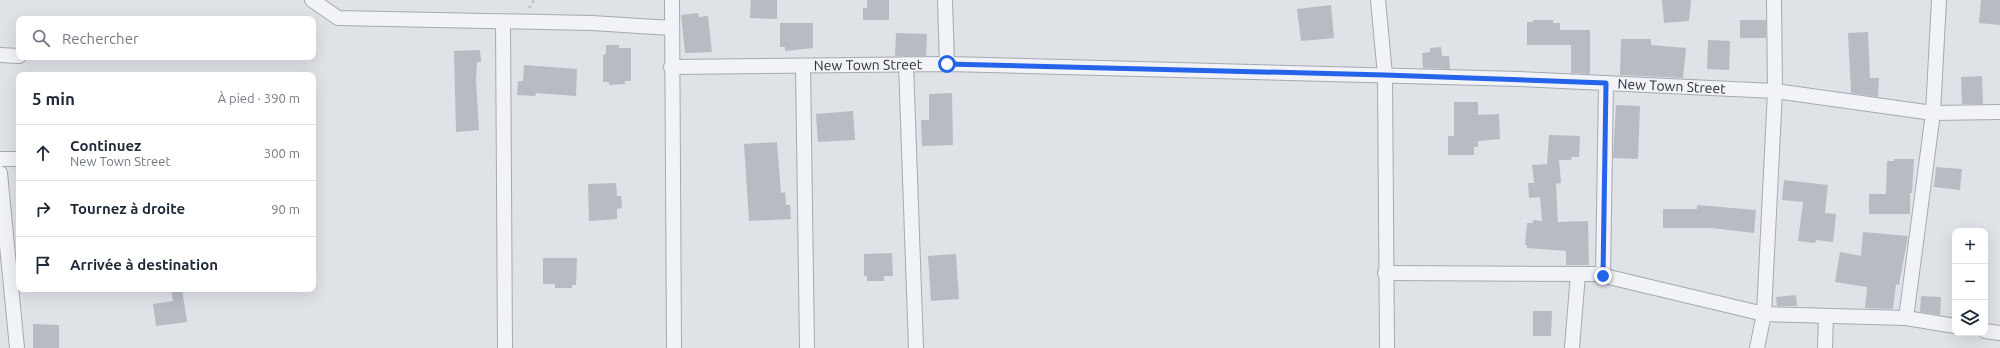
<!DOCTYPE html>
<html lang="fr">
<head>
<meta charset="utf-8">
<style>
  :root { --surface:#fff; --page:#f6f6f7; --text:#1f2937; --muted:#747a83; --line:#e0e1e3 }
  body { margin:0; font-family:Ubuntu,sans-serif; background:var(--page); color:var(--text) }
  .controls { position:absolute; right:12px; bottom:12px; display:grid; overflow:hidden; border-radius:8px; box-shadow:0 4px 16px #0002 }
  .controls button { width:36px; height:36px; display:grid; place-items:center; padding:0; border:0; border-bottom:1px solid var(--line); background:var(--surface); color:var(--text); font:20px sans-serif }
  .stop { position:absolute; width:12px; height:12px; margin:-9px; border:3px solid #2563eb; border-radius:50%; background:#fff }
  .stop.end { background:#2563eb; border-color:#fff; box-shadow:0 1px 4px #0008 }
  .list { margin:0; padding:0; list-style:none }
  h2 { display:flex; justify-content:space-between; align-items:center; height:52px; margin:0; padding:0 16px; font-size:17px }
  h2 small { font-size:13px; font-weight:400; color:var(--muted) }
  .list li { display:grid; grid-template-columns:26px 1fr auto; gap:12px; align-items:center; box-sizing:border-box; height:56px; padding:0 16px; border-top:1px solid var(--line) }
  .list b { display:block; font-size:15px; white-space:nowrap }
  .list p { margin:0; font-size:13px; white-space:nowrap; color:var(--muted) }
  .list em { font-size:13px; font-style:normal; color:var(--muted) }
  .icon { flex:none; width:22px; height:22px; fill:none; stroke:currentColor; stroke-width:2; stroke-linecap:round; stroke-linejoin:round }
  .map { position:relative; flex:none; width:2000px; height:348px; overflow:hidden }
  .search { position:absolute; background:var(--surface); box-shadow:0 4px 16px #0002; left:16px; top:16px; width:300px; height:44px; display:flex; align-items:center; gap:10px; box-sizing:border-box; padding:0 14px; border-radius:8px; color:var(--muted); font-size:15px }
  .panel { position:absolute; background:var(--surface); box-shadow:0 4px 16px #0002; left:16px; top:72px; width:300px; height:220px; border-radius:8px }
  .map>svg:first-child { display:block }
  .building { fill:#b7bcc3 }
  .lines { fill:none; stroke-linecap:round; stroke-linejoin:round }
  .street-casing { stroke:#a5a9b1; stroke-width:16 }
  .path { stroke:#bec0c6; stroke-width:2.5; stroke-dasharray:3 3; stroke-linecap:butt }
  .street { stroke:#f2f3f6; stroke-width:14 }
  .route { stroke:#2563eb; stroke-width:5 }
  .labels { text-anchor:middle; stroke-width:4; stroke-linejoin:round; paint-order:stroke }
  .street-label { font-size:14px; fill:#2a303d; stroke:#eff1f5 }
</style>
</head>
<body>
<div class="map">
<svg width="2000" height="348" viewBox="0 0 2000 348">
  <rect width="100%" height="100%" fill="#dfe2e7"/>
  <path class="building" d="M 751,0 L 777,0 L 777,19 L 750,18 Z
    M 867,0 L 889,0 L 889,20 L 863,20 L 863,8 L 867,8 Z
    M 1662,0 L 1691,0 L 1689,21 L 1664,23 Z
    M 1981,0 L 2000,0 L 2000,25 L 1979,23 Z
    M 1331,5 L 1334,38 L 1301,41 L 1297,9 Z
    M 698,13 L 699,17 L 708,16 L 712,52 L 685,53 L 681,15 Z
    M 1533,20 L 1553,20 L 1553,23 L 1560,23 L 1560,30 L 1590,30 L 1590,74 L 1571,73 L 1571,45 L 1527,45 L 1527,22 L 1533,22 Z
    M 1740,20 L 1766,20 L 1766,38 L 1740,38 Z
    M 780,23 L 813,23 L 813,48 L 785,51 L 785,47 L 780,47 Z
    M 1868,32 L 1870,78 L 1879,78 L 1878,97 L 1851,93 L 1848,33 Z
    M 896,33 L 927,34 L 926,56 L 895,56 Z
    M 1621,39 L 1651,39 L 1651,45 L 1686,48 L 1683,78 L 1620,75 Z
    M 1708,40 L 1730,41 L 1729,70 L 1707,69 Z
    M 606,45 L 619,45 L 619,48 L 631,48 L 631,81 L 625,81 L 625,84 L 609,85 L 609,82 L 603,82 L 603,55 L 606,54 Z
    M 1441,47 L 1442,56 L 1449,56 L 1450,69 L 1423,68 L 1422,53 L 1430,52 L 1430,48 Z
    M 480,50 L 481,62 L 477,62 L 476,80 L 479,130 L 456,132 L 454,51 Z
    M 524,65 L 577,69 L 576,96 L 536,93 L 535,96 L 517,95 L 518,81 L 523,81 Z
    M 1982,76 L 1983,104 L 1962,104 L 1961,77 Z
    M 952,93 L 953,145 L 922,146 L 921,120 L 929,120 L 929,94 Z
    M 1454,102 L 1478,102 L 1478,115 L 1499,114 L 1500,139 L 1478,141 L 1478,147 L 1474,147 L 1474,155 L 1448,155 L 1448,136 L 1454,136 Z
    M 1616,105 L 1640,106 L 1638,159 L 1613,158 Z
    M 853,111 L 855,140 L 818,142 L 816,114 Z
    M 1549,135 L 1580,136 L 1579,157 L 1572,157 L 1571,160 L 1559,160 L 1561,183 L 1556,184 L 1558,222 L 1588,221 L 1589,265 L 1566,265 L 1566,251 L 1527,248 L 1527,245 L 1525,245 L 1527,223 L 1533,223 L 1533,220 L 1542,221 L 1540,197 L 1529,198 L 1528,183 L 1534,183 L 1532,165 L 1547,164 Z
    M 777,142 L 781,193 L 785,192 L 786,205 L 790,205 L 791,219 L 749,221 L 744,144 Z
    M 1894,159 L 1914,159 L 1912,193 L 1910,193 L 1910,214 L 1869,214 L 1869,194 L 1886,194 L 1887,161 L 1894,161 Z
    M 1936,167 L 1962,169 L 1960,190 L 1934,187 Z
    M 1784,180 L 1828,185 L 1825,213 L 1836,214 L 1833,242 L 1816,240 L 1815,243 L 1798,241 L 1803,202 L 1782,200 Z
    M 616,183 L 617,196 L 621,196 L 622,208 L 617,209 L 617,219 L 589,221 L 588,184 Z
    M 1697,205 L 1756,210 L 1754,233 L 1712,228 L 1663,228 L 1663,209 L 1697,209 Z
    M 1863,232 L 1908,236 L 1899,285 L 1896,284 L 1893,309 L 1865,308 L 1867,287 L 1835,282 L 1840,252 L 1861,256 Z
    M 892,253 L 893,276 L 884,276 L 884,281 L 867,281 L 867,276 L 864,276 L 864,254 Z
    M 956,254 L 959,299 L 931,301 L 928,256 Z
    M 543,258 L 577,258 L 576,285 L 572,285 L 572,288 L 555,288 L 555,284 L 543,284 Z
    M 171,289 L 182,289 L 187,322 L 156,326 L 153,304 L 173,301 Z
    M 1796,295 L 1797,306 L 1777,306 L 1776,297 Z
    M 1921,296 L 1941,297 L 1940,315 L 1920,312 Z
    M 1533,311 L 1552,311 L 1551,336 L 1533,336 Z
    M 33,324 L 59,325 L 59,348 L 33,348 Z"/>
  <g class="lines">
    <g class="street-casing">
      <g id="street">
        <path d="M 312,0 L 338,18 L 592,23 L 671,28"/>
        <path d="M 672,0 L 674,348"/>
        <path d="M 945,0 L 947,64"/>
        <path d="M 1378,0 L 1385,75 L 1387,348"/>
        <path d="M 503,22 L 505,348"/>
        <path d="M 0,55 L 19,56"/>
        <path d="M 906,64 L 916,348"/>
        <path d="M 803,66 L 807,348"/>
        <path id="s1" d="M 671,67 L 947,64 L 1519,79 L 1775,91 L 1933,113 L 2000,112"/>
        <path d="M 0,159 L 19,159"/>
        <path d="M 0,173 L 17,348"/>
        <path d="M 1385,273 L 1596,274 L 1764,314 L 1906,318 L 1955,326"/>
        <path d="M 1603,276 L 1606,83"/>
        <path d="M 1906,318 L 1933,113 L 1939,0"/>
        <path d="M 1985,331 L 2000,333"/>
        <path d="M 1572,348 L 1578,274"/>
        <path d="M 1757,348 L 1764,314 L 1775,91 L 1774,0"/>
        <path d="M 1825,348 L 1826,316"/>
      </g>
    </g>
    <path class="path" d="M 529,8 L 534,0"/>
    <use href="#street" class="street"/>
  </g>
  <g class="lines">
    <path class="route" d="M 947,64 L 1385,75 L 1606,83 L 1603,276"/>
  </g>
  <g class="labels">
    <g class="street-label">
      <text dy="5" stroke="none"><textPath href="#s1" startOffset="197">New Town Street</textPath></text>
      <text dy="5" stroke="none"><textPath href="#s1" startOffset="1001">New Town Street</textPath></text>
    </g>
  </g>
</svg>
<div class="controls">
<button>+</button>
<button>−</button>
<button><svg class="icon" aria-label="layers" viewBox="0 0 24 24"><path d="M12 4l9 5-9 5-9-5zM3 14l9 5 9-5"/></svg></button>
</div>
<div class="stop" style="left:947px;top:64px"></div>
<div class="stop end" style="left:1603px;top:276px"></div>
<div class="search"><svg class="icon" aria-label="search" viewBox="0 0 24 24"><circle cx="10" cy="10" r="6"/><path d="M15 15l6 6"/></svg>Rechercher</div>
<section class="panel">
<h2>5 min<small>À pied · 390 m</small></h2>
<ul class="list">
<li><svg class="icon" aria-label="ahead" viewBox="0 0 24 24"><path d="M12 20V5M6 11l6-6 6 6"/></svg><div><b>Continuez</b><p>New Town Street</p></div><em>300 m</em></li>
<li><svg class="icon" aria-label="right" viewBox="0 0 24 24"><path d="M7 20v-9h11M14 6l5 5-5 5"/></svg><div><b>Tournez à droite</b></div><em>90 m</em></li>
<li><svg class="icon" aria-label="arrive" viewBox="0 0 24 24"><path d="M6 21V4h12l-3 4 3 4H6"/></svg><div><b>Arrivée à destination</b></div></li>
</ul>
</section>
</div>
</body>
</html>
